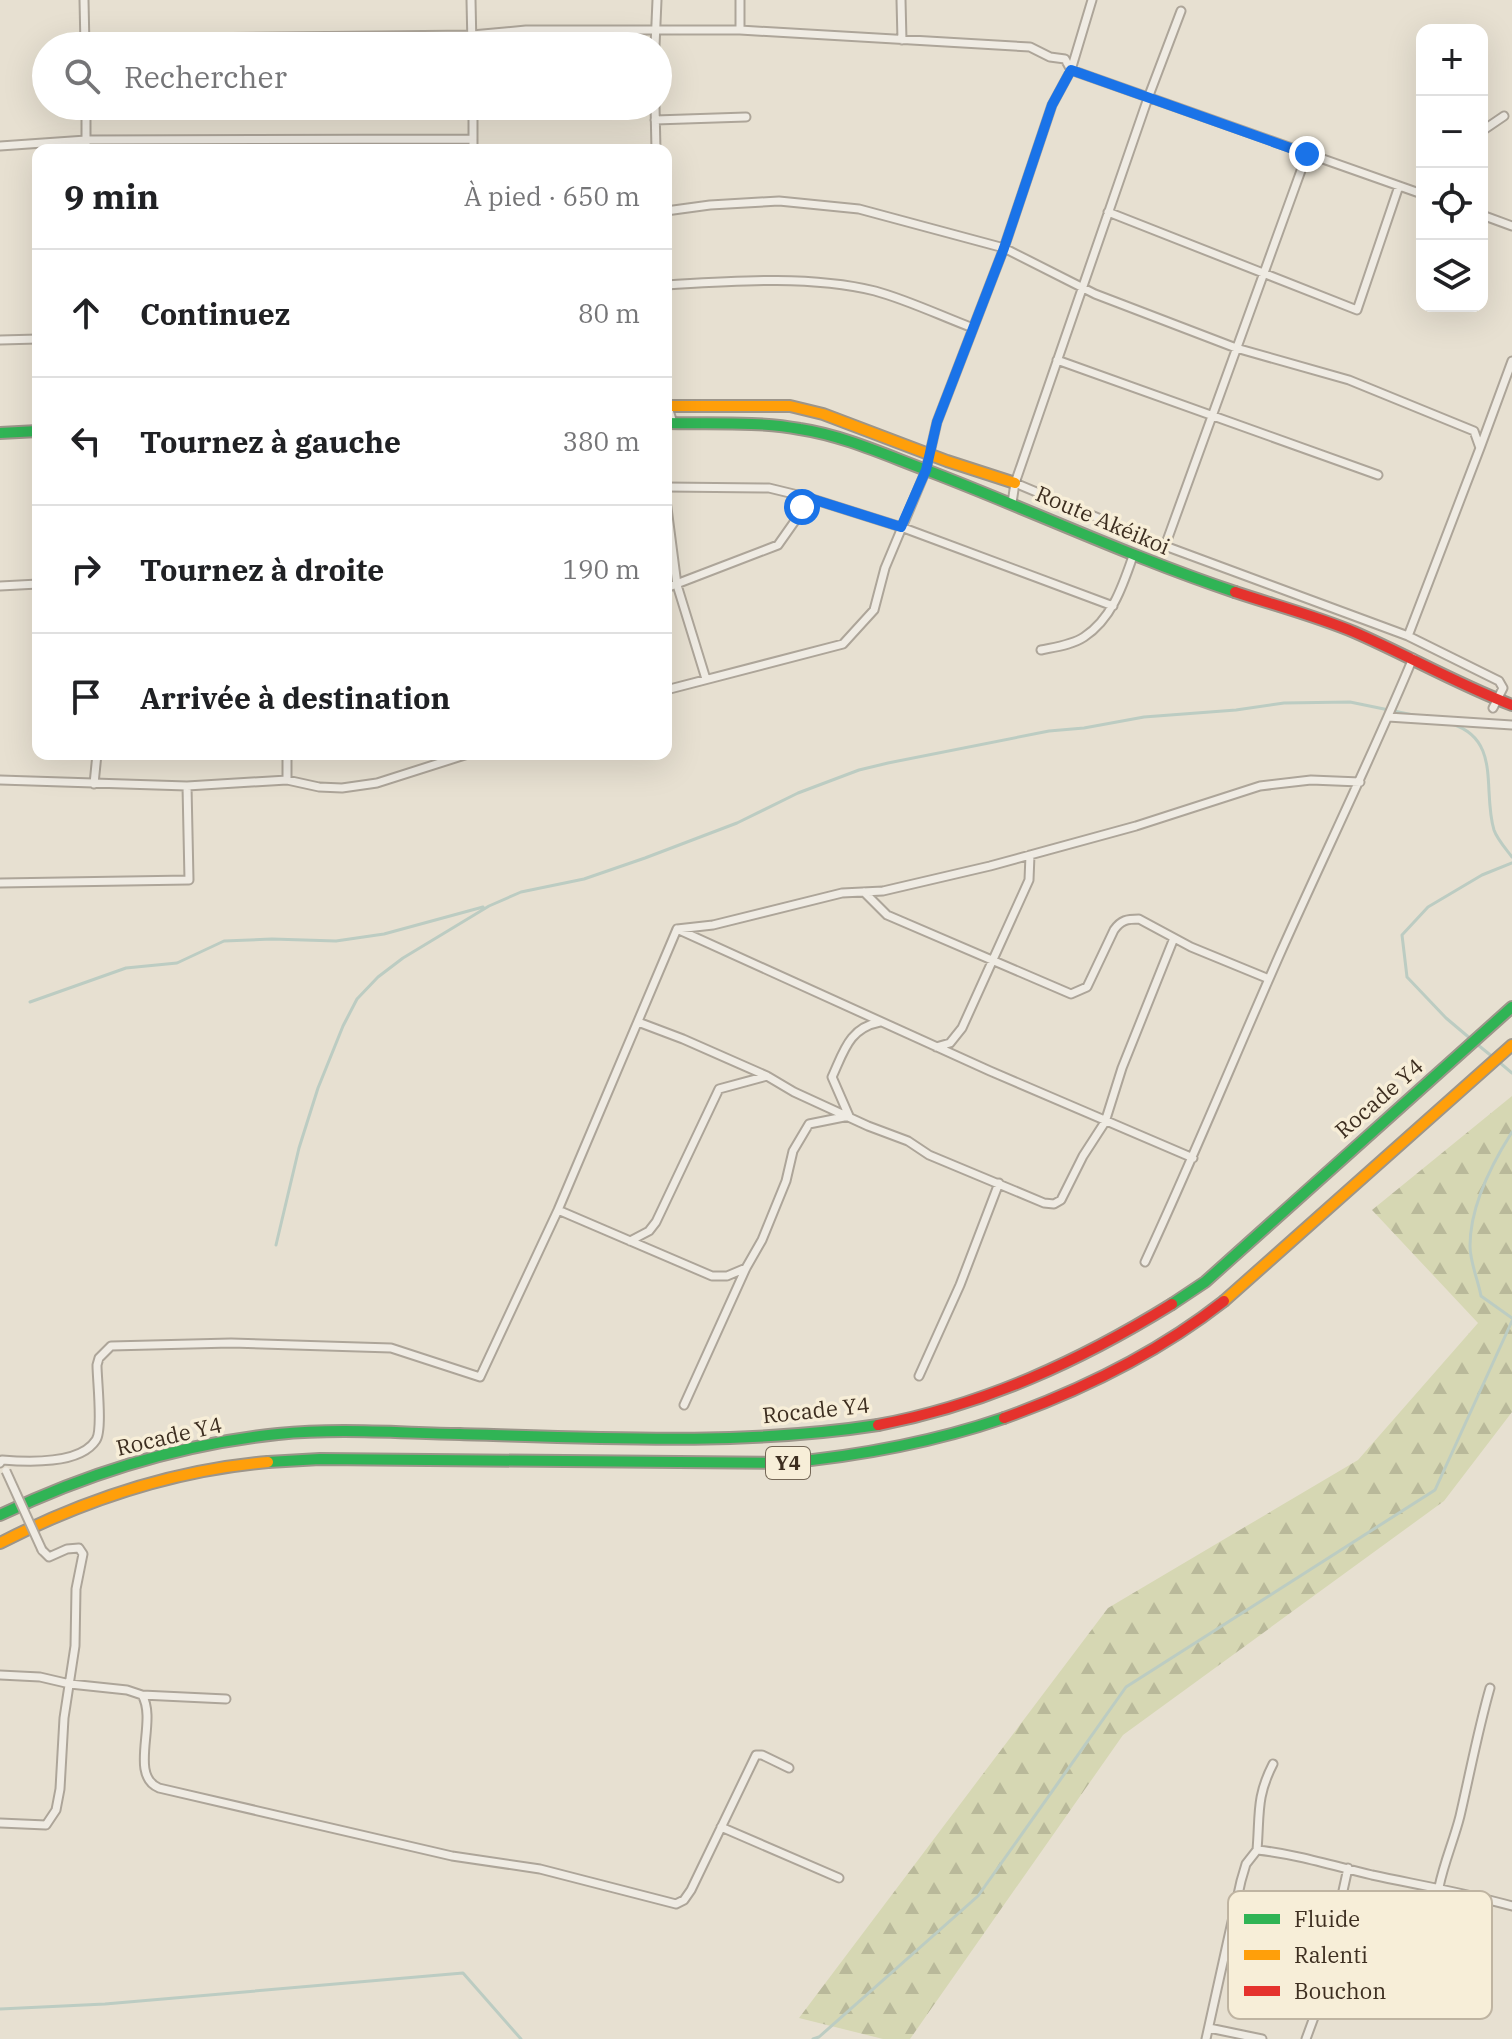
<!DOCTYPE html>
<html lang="fr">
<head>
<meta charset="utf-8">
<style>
  :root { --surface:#fff; --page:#f2f2f2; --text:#202124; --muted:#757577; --line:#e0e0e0 }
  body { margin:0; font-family:"IBM Plex Serif",serif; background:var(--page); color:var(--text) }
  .controls { position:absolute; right:24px; top:24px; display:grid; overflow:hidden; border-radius:16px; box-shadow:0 8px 32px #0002 }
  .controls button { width:72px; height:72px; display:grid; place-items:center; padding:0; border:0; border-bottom:2px solid var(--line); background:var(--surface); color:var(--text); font:40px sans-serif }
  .stop { position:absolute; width:24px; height:24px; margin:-18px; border:6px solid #1a73e8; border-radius:50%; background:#fff }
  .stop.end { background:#1a73e8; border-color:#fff; box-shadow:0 2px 8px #0008 }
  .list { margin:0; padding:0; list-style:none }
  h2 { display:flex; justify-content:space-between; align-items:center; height:104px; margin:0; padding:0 32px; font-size:34px }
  h2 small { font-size:26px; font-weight:400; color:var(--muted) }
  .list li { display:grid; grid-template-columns:52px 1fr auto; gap:24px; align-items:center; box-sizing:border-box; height:128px; padding:0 32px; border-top:2px solid var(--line) }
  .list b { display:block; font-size:30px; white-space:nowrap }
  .list em { font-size:26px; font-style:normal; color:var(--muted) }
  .icon { flex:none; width:44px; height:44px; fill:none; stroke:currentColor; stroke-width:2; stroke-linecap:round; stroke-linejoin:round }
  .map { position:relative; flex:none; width:1512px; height:2039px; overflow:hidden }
  .search { position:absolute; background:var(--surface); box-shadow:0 8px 32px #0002; left:32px; top:32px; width:640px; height:88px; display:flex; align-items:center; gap:20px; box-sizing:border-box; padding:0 28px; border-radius:44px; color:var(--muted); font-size:30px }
  .panel { position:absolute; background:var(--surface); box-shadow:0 8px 32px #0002; left:32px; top:144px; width:640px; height:616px; border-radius:16px }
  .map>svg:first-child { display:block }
  .forest { fill:url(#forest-firs) }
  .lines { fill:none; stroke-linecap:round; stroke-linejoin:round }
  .stream { stroke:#bcccc2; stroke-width:3 }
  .street-casing { stroke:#ada599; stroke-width:11 }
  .fast-casing { stroke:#9c958a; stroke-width:14 }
  .slow-casing { stroke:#9c958a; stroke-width:14 }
  .jam-casing { stroke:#9c958a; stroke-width:14 }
  .street { stroke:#efebe3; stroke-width:7 }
  .fast { stroke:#30b455; stroke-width:10 }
  .slow { stroke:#ff9f0a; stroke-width:10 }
  .jam { stroke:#e5322d; stroke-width:10 }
  .street-bridge-casing { stroke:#ada599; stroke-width:11; stroke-linecap:butt }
  .street-bridge { stroke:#efebe3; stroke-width:7 }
  .route { stroke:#1a73e8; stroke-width:10 }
  .labels { text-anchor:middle; stroke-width:7; stroke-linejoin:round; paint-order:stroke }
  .shield { fill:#f7eed8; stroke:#756857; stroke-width:2 }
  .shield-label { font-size:20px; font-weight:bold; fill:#3d2e20 }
  .street-label { font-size:22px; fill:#3d2e20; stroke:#f7eed8 }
  .key { fill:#f7eed8; stroke:#bfb4a1; stroke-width:2 }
  .key-label { font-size:22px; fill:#3d2e20 }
</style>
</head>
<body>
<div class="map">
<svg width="1512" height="2039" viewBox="0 0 1512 2039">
  <defs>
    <pattern id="forest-firs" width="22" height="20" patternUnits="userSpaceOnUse" patternTransform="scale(2)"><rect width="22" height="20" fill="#d6d7b3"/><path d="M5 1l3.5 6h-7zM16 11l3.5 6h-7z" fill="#b9b99a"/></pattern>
  </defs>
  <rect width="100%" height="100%" fill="#e7e0d1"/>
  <path class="forest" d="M 1512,1096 L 1512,1412 L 1444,1501 L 1123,1735 L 910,2039 L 883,2039 L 799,2018 L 1108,1608 L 1358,1460 L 1478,1323 L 1372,1210 Z"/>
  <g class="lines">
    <path class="stream" d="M 1452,724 C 1502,740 1482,791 1494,830 C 1497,839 1506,849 1512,857
      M 30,1002 L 126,968 L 177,963 L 224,941 L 272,939 L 336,941 L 384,934 L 483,907
      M 1472,1040 L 1446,1018 L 1407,977 L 1402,935 L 1428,907 L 1482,875 L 1512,863
      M 1478,1045 L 1494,1058
      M 1499,1062 L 1512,1073
      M 1512,1132 C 1491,1165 1470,1206 1470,1246 C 1470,1262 1478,1280 1481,1296 L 1512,1318
      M 276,1245 L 299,1148 L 318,1088 L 343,1026 L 357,999 L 378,977 L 403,958 L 489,906 L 521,892 L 584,879 L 645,858 L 737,823 L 798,793 L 859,770 L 888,763 L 1049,731 L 1084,728 L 1144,717 L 1236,710 L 1284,703 L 1350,702 L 1418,716
      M 0,2009 L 105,2004 L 463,1973 L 521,2039
      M 813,2039 L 819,2037 L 978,1896 L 1126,1687 L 1435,1490 L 1512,1321"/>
    <g class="street-casing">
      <path id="street" d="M 84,0 L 85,46
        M 471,0 L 472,46
        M 901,0 L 902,40
        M 740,30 L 740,0
        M 85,39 L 472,35 L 526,30 L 740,30 L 1030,47 L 1050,57 L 1065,59 L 1071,70 L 1422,194
        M 655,46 L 657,0
        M 86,106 L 86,150
        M 473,106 L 473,150
        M 655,106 L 656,150
        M 655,120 L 746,117
        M 1482,131 L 1504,116
        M 0,146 L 86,140 L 473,139
        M 666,211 L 710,205 L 779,201 L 859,209 L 1004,248 L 1095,294 L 1236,348 L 1349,380 L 1474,431 L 1480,448 L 1408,636 L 1165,546 L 1015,483
        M 1108,212 L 1357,310 L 1399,186
        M 1482,215 L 1512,226
        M 666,285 C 732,281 810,275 875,291 C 908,300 941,316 973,328
        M 0,340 L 38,339
        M 1057,360 L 1378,475
        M 666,401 L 673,423
        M 1480,448 L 1512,361
        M 666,487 L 769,488 L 806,497 L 901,527 L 1113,606
        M 666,500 L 677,585 L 706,679
        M 1012,503 L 1015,483 L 1148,98 L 1181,11
        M 1165,546 L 1307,154
        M 0,586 L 38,584
        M 666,588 L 778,545 L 797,518 L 806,497
        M 1408,636 L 1499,681 L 1503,688 L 1493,708
        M 1041,650 C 1055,647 1072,645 1084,637 C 1112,619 1123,585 1133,556
        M 666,690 L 843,644 L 874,610 L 885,568 L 926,470 L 937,422 L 1004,248 L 1052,105 L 1071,70 L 1092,0
        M 1388,717 L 1512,725
        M 287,754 L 287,780
        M 0,780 L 187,786 L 287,780 L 319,787 L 342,788 L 377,783 L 468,754
        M 94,784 L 97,754
        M 0,883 L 189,880 L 187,786
        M 864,892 L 887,915 L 1071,994 L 1087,987 L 1114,930 C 1121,920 1127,919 1139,919 L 1191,947 L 1269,979
        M 677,929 L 990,1071 L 1193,1158
        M 638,1022 L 683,1039 L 767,1076 L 794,1092 L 868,1126 L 908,1141 L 929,1155 L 1044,1203 L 1054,1204 L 1061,1200 L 1083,1156 L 1105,1122 L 1122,1068 L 1174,938
        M 936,1047 L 950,1043 L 962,1028 L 1029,880 L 1030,855
        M 558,1210 L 712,1276 L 727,1276 L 746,1268
        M 630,1241 L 649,1231 L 656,1222 L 719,1089 L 767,1076
        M 1145,1262 C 1192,1161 1234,1058 1279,956 C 1323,857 1371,759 1413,658
        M 919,1376 L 960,1285 L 999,1183
        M 684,1405 L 746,1268 L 762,1240 L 786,1181 L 793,1151 L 809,1124 L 849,1116 L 832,1077 C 844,1051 849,1028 880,1022
        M 0,1463 L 2,1460 C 27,1462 80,1465 96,1440 C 103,1430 97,1380 97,1365 L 99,1358 L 111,1346 L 231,1343 L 391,1348 L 480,1377 L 558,1210 L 677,929 L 713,925 L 842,893 L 883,891 L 990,866 L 1136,826 L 1260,786 L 1311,780 L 1360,782
        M 0,1675 L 40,1677 L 70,1684 L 127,1690 L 142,1695 C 158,1721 128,1775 159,1788 L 452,1856 L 540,1869 L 676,1904 L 684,1900 L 691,1890 L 756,1755 L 762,1755 L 789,1768
        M 142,1695 L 226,1699
        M 1273,1764 C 1256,1797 1260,1814 1257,1850 C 1296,1854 1334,1866 1372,1875 C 1419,1885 1466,1893 1512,1906
        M 0,1823 L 46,1825 L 56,1810 L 60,1789 L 64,1718 L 75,1646 L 76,1589 L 83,1554 L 79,1548 L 67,1549 L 49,1557 L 42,1550
        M 721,1827 L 839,1878
        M 1439,1887 C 1444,1862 1454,1840 1460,1816 C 1470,1773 1478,1730 1490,1688
        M 1209,2028 L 1262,2039
        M 1206,2039 L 1241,1881 L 1246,1864 L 1257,1850
        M 1306,2039 L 1317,2009 L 1348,1868"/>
    </g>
    <g class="fast-casing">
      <path id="fast" d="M 666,423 C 710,424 757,421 800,429 C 846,436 890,457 934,473 C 1035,512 1133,558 1235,592
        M 0,433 L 38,431
        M 1172,1304 L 1205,1282 L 1512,1007
        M 268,1462 L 320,1459 L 783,1463 C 859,1456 931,1443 1004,1418
        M 0,1515 C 88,1473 181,1444 278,1434 C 339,1428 399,1433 460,1434 C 598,1438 742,1446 878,1425"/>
    </g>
    <g class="slow-casing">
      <path id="slow" d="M 666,406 L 790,406 L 823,414 L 947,461 L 1015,483
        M 1224,1301 L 1512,1045
        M 0,1543 C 84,1500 174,1470 268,1462"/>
    </g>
    <g class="jam-casing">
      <path id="jam" d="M 1235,592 C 1274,605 1316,616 1354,632 C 1407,655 1457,684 1512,705
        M 1004,1418 C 1082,1390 1159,1352 1224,1301
        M 878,1425 C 984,1405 1080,1361 1172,1304"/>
    </g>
    <use href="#street" class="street"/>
    <use href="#fast" class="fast"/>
    <use href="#slow" class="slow"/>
    <use href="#jam" class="jam"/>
    <g class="street-bridge-casing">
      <path id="street-bridge" d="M 6,1471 L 42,1550"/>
    </g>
    <use href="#street-bridge" class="street-bridge"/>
  </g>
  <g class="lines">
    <path class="route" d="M 802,507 L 806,497 L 901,527 L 926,470 L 937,422 L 1004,248 L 1052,105 L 1071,70 L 1307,154"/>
  </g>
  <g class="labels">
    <rect class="shield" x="766" y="1447" width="44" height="32" rx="6"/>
    <g class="shield-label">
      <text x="788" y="1470">Y4</text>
    </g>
    <g class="street-label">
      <text transform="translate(1103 520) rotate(23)" y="8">Route Akéikoi</text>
      <text transform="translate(1379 1098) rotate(-41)" y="8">Rocade Y4</text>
      <text transform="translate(816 1410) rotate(-6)" y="8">Rocade Y4</text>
      <text transform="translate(169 1436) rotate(-13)" y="8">Rocade Y4</text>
    </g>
  </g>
  <rect x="1228" y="1891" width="264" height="128" rx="12" class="key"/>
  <rect x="1244" y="1914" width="36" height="10" fill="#30b455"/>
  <rect x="1244" y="1950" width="36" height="10" fill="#ff9f0a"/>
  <rect x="1244" y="1986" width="36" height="10" fill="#e5322d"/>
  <g class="key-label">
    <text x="1294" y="1927">Fluide</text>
    <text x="1294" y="1963">Ralenti</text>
    <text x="1294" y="1999">Bouchon</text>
  </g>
</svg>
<div class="controls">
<button>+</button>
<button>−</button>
<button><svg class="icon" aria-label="locate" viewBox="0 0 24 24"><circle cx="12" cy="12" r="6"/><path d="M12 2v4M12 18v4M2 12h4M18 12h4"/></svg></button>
<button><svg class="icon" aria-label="layers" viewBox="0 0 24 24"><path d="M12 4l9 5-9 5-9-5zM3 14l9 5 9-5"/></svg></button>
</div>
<div class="stop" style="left:802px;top:507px"></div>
<div class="stop end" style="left:1307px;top:154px"></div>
<div class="search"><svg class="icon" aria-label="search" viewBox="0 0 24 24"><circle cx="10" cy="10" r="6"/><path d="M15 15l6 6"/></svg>Rechercher</div>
<section class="panel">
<h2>9 min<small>À pied · 650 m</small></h2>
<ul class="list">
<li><svg class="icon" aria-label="ahead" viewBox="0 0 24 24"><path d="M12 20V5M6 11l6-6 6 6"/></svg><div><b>Continuez</b></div><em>80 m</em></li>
<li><svg class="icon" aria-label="left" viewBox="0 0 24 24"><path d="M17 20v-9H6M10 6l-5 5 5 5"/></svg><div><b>Tournez à gauche</b></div><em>380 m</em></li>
<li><svg class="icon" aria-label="right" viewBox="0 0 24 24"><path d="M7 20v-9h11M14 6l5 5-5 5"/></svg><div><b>Tournez à droite</b></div><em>190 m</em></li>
<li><svg class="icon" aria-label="arrive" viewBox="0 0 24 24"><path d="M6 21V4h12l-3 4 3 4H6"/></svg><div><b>Arrivée à destination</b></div></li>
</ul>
</section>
</div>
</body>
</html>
